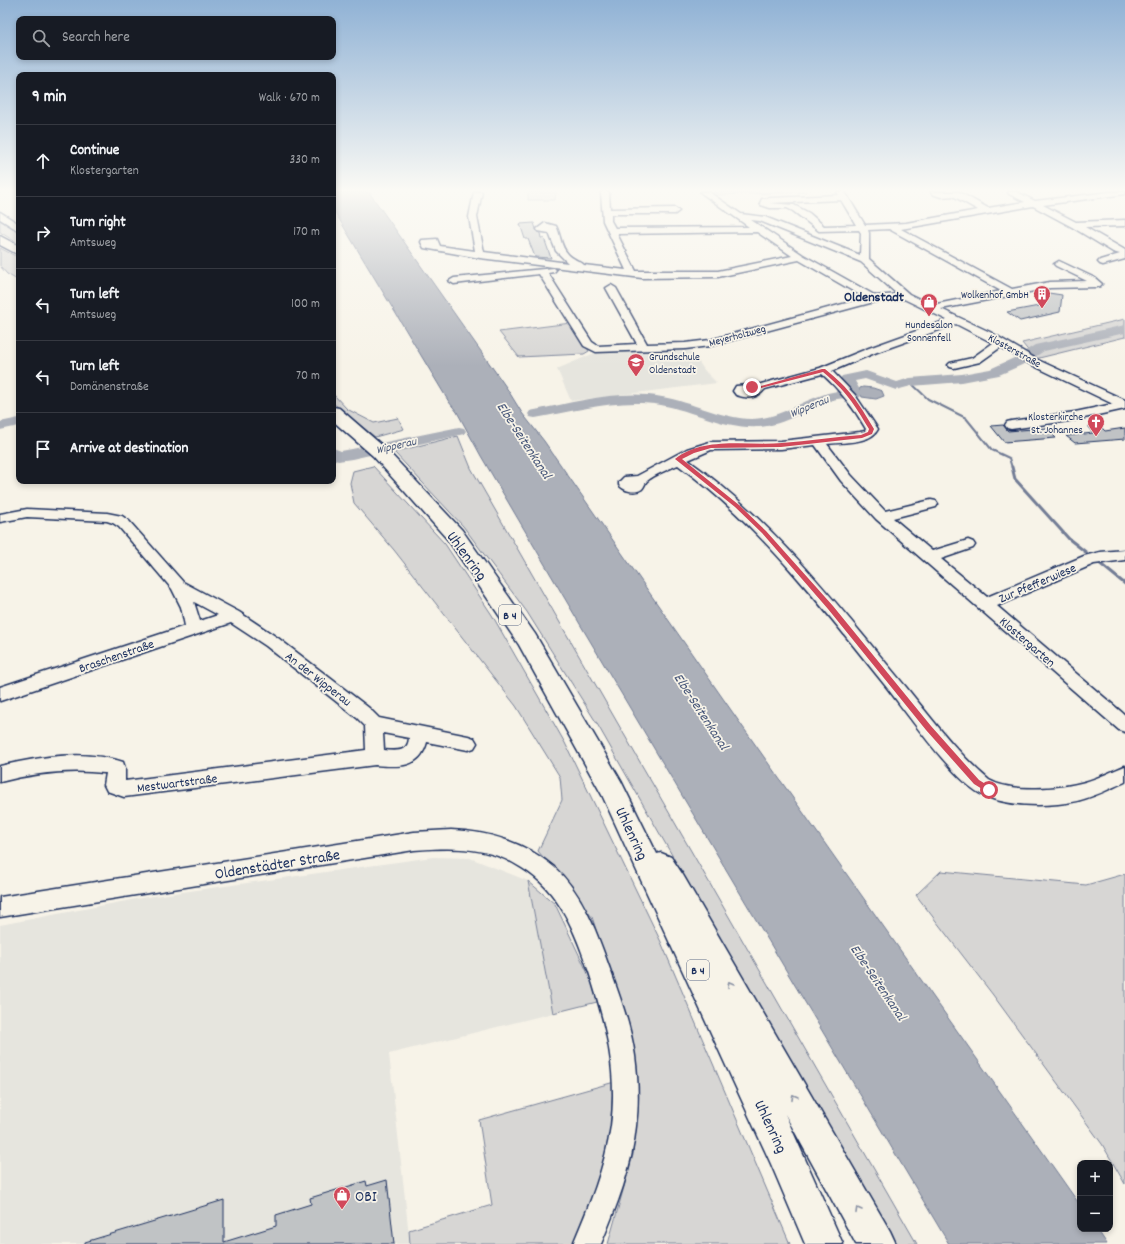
<!DOCTYPE html>
<html lang="en">
<head>
<meta charset="utf-8">
<style>
  :root { --surface:#171b24; --page:#20242c; --text:#f1f3f6; --muted:#9ea1a6; --line:#363941 }
  body { margin:0; font-family:Dekko,sans-serif; background:var(--page); color:var(--text) }
  .controls { position:absolute; right:12px; bottom:12px; display:grid; overflow:hidden; border-radius:8px; box-shadow:0 2px 6px #0003 }
  .controls button { width:36px; height:36px; display:grid; place-items:center; padding:0; border:0; border-bottom:1px solid var(--line); background:var(--surface); color:var(--text); font:20px sans-serif }
  .stop { position:absolute; width:12px; height:12px; margin:-9px; border:3px solid #d1495b; border-radius:50%; background:#fff }
  .stop.end { background:#d1495b; border-color:#fff; box-shadow:0 1px 4px #0008 }
  .list { margin:0; padding:0; list-style:none }
  h2 { display:flex; justify-content:space-between; align-items:center; height:52px; margin:0; padding:0 16px; font-size:17px }
  h2 small { font-size:13px; font-weight:400; color:var(--muted) }
  .list li { display:grid; grid-template-columns:26px 1fr auto; gap:12px; align-items:center; box-sizing:border-box; height:72px; padding:0 16px; border-top:1px solid var(--line) }
  .list b { display:block; font-size:15px; white-space:nowrap }
  .list p { margin:0; font-size:13px; white-space:nowrap; color:var(--muted) }
  .list em { font-size:13px; font-style:normal; color:var(--muted) }
  .icon { flex:none; width:22px; height:22px; fill:none; stroke:currentColor; stroke-width:2; stroke-linecap:round; stroke-linejoin:round }
  .map { position:relative; flex:none; width:1125px; height:1244px; overflow:hidden }
  .search { position:absolute; background:var(--surface); box-shadow:0 2px 6px #0003; left:16px; top:16px; width:320px; height:44px; display:flex; align-items:center; gap:10px; box-sizing:border-box; padding:0 14px; border-radius:8px; color:var(--muted); font-size:15px }
  .panel { position:absolute; background:var(--surface); box-shadow:0 2px 6px #0003; left:16px; top:72px; width:320px; height:412px; border-radius:8px }
  .map>svg:first-child { display:block }
  .built { fill:#e6e5de }
  .green { fill:#d7d6d4; stroke:#798299 }
  .water { fill:#acb0b9; stroke:#727c95 }
  .lines { fill:none; stroke-linecap:round; stroke-linejoin:round }
  .stream-far1 { stroke:#727c95; stroke-width:2 }
  .stream { stroke:#727c95; stroke-width:3 }
  .river { fill:#acb0b9; fill-rule:evenodd }
  .building { fill:#c0c3c5; stroke:#1b2f5e }
  .minor-casing { stroke:#1b2f5e; stroke-width:3 }
  .highway-casing { stroke:#1b2f5e; stroke-width:3 }
  .minor { fill:#f7f3e8; fill-rule:evenodd }
  .highway { fill:#f7f3e8; fill-rule:evenodd }
  .oneway { stroke:#8991a3 }
  .route { fill:#d1495b }
  .labels { text-anchor:middle; stroke-width:3.5; stroke-linejoin:round; paint-order:stroke }
  .far-poi-label { font-size:11px; fill:#1b2f5e; stroke:#f7f3e8; text-anchor:end }
  .far-street-label { font-size:11px; fill:#1b2f5e; stroke:#f7f3e8 }
  .far-water-label { font-size:12px; font-style:italic; fill:#465679; stroke:#f7f3e8 }
  .shield { fill:#f7f3e8; stroke:#5d6a87; stroke-width:1 }
  .shield-label { font-size:12px; font-weight:bold; fill:#1b2f5e }
  .street-label { font-size:13px; fill:#1b2f5e; stroke:#f7f3e8 }
  .far-district-label { font-size:14px; font-weight:bold; fill:#1b2f5e; stroke:#f7f3e8 }
  .water-label { font-size:14px; font-style:italic; fill:#465679; stroke:#f7f3e8 }
  .near-street-label { font-size:16px; fill:#1b2f5e; stroke:#f7f3e8 }
  .near-poi-label { font-size:16px; fill:#1b2f5e; stroke:#f7f3e8; text-anchor:start }
</style>
</head>
<body>
<div class="map">
<svg width="1125" height="1244" viewBox="0 0 1125 1244">
  <rect width="100%" height="100%" fill="#f7f3e8"/>
  <filter id="ink" filterUnits="userSpaceOnUse"><feTurbulence type="fractalNoise" baseFrequency=".025" numOctaves="2"/><feDisplacementMap in="SourceGraphic" scale="8" xChannelSelector="R" yChannelSelector="G"/><feConvolveMatrix kernelMatrix="1 2 1 2 8 2 1 2 1" color-interpolation-filters="sRGB"/></filter>
  <g filter="url(#ink)">
    <path class="built" d="M 688,347 L 705,371 L 717,383 L 571,401 L 557,369 L 597,352 Z
      M 433,857 L 470,858 L 528,881 L 553,1013 L 389,1054 L 410,1244 L 0,1244 L 0,925 L 147,897 Z"/>
    <path class="green" d="M 528,192 L 556,192 L 555,200 L 528,200 Z
      M 713,192 L 806,192 L 720,195 Z
      M 0,218 L 19,230 L 19,244 L 0,232 Z
      M 0,248 L 19,258 L 19,281 L 7,274 L 0,266 Z
      M 1125,319 L 1125,337 L 1035,359 L 1022,343 Z
      M 571,323 L 589,351 L 584,354 L 519,357 L 499,332 Z
      M 333,394 L 347,409 L 374,423 L 398,418 L 404,429 L 375,437 L 333,403 Z
      M 458,436 L 471,468 L 917,1244 L 894,1244 L 596,722 L 527,612 L 463,526 L 394,452 Z
      M 373,466 L 445,544 L 492,615 L 565,743 L 661,942 L 790,1244 L 608,1244 L 633,1155 L 637,1067 L 613,982 L 592,917 L 538,851 L 562,800 L 560,777 L 516,706 L 394,550 L 354,503 L 350,483 L 353,471 Z
      M 941,871 L 1086,885 L 1125,874 L 1125,1184 L 1102,1144 L 993,995 L 916,895 Z
      M 528,881 L 555,904 L 601,1001 L 553,1013 Z
      M 618,1081 L 611,1153 L 580,1244 L 410,1244 L 409,1230 L 492,1205 L 479,1120 Z"/>
    <path class="water" d="M 333,192 L 369,192 L 506,387 L 522,413 L 544,441 L 740,723 L 1080,1205 L 1080,1229 L 1097,1229 L 1107,1244 L 949,1244 L 571,609 L 481,456 L 457,412 L 449,402 L 333,209 Z
      M 863,387 L 873,388 L 882,391 L 884,396 L 876,399 L 862,397 L 859,391 L 860,388 Z"/>
    <g class="lines">
      <path class="stream-far1" d="M 910,382 L 928,399 L 966,418 L 992,450 L 1009,458 L 1012,468"/>
      <path class="stream" d="M 1012,467 L 1015,479 L 1069,539 L 1092,557
        M 1098,562 L 1125,584"/>
      <path class="river" d="M 1125,325 L 1125,333 L 1044,351 L 1024,364 L 999,375 L 962,382 L 911,386 L 896,390 L 865,379 L 855,381 L 862,394 L 860,397 C 850,399 839,397 830,401 C 806,409 785,425 759,427 C 725,429 694,411 661,405 C 619,398 576,411 535,418 L 530,417 L 528,414 L 530,411 L 535,410 C 576,402 620,389 662,397 C 692,402 720,418 751,419 C 785,419 810,392 846,390 L 840,379 L 842,376 L 866,371 L 897,382 L 910,378 L 962,374 L 990,369 L 1014,358 L 1035,345 Z
        M 19,418 L 19,426 L 0,430 L 0,422 Z
        M 459,427 L 464,428 L 466,431 L 464,434 L 352,459 L 338,461 L 333,459 L 333,448 L 341,451 L 352,449 Z"/>
    </g>
    <path class="building" d="M 534,223 L 537,232 L 540,233 L 541,238 L 544,238 L 551,258 L 535,257 L 528,239 L 525,239 L 520,224 Z
      M 1042,292 L 1062,295 L 1060,312 L 1020,321 L 1007,312 L 1039,306 Z
      M 1003,425 L 1008,431 L 1046,428 L 1056,438 L 1004,442 L 991,426 Z
      M 1100,426 L 1105,431 L 1125,428 L 1125,439 L 1075,443 L 1066,436 L 1093,433 L 1088,427 Z
      M 387,1180 L 394,1244 L 85,1244 L 85,1242 L 224,1200 L 224,1242 L 276,1226 L 276,1215 L 311,1204 L 310,1198 L 366,1181 L 367,1186 Z"/>
    <g class="lines">
      <g class="minor-casing">
        <path id="minor" d="M 474,192 L 482,192 L 477,217 L 484,252 L 568,263 L 556,251 L 549,233 L 538,231 L 537,229 L 545,223 L 556,226 C 561,235 560,246 568,254 C 572,259 580,261 584,265 L 626,270 L 603,221 L 601,192 L 609,192 L 610,209 L 675,208 L 679,211 L 675,214 L 611,214 L 611,221 L 615,228 L 749,227 L 700,192 L 709,192 L 741,214 L 765,217 L 860,255 L 861,233 L 859,230 L 819,231 L 793,211 L 787,208 L 770,208 L 761,205 L 760,203 L 762,199 L 770,198 L 839,195 L 837,192 L 845,192 L 865,225 L 906,223 L 978,210 L 953,196 L 941,197 L 932,194 L 931,192 L 959,192 L 988,208 L 1025,202 L 1009,194 L 1008,192 L 1017,192 L 1035,201 L 1109,192 L 1125,192 L 1125,194 L 1043,205 L 1076,222 L 1125,220 L 1125,226 L 1085,227 L 1125,250 L 1125,259 L 1103,265 L 1100,264 L 1098,262 L 1100,260 L 1120,254 L 1113,252 L 1072,227 L 1033,206 L 901,229 L 1012,289 L 1050,282 L 1087,281 L 1056,266 L 1054,264 L 1059,261 L 1095,278 L 1102,284 L 1100,286 L 1097,287 L 1050,288 L 941,309 L 990,332 L 1038,360 L 1125,400 L 1125,409 L 1075,420 L 1011,429 L 1007,428 L 1005,425 L 1007,422 L 1011,421 L 1075,412 L 1113,404 L 1030,364 L 1001,347 L 980,362 L 954,368 L 950,367 L 948,365 L 950,363 L 972,358 L 993,343 L 956,324 L 877,352 L 832,371 L 855,395 L 878,429 C 871,444 842,442 827,444 L 851,475 L 885,511 L 931,500 L 936,501 L 938,504 L 936,507 L 893,518 L 932,551 L 968,540 L 973,542 L 975,545 L 973,548 L 941,559 L 987,597 L 1084,556 L 1100,552 L 1125,550 L 1125,560 L 1094,564 L 997,606 L 1125,715 L 1125,732 L 1119,730 L 876,519 L 841,481 L 815,445 L 781,449 L 711,450 L 688,460 C 773,520 839,607 906,687 C 932,719 957,753 989,780 C 1012,793 1060,789 1085,782 C 1099,778 1112,771 1125,766 L 1125,782 C 1109,789 1094,797 1077,801 C 1049,807 1011,807 985,796 C 957,785 908,715 888,689 C 824,610 761,525 678,465 C 669,469 654,475 647,481 C 645,483 644,487 642,489 C 635,494 624,491 619,485 L 619,482 L 624,477 L 637,476 L 687,449 L 710,442 L 781,441 L 860,432 L 865,431 L 866,429 C 854,408 840,390 822,374 L 765,389 C 757,399 747,399 736,395 L 733,391 L 736,386 L 761,384 L 820,368 L 869,348 L 947,320 L 904,299 L 874,302 L 710,346 L 685,349 L 596,352 L 584,346 L 539,274 L 454,284 L 449,281 L 454,278 L 554,268 L 556,270 L 554,272 L 548,273 L 592,342 L 598,346 L 637,344 L 606,288 L 611,285 L 616,288 L 647,344 L 685,343 L 710,340 L 865,298 L 799,260 L 718,277 L 642,278 L 480,258 L 424,248 L 421,242 L 422,240 L 437,239 L 440,246 L 475,251 L 469,217 ZM 841,200 L 856,225 L 824,226 L 809,213 L 794,205 L 769,203 ZM 751,220 L 760,221 L 861,262 L 897,294 L 876,296 L 803,255 ZM 889,229 L 1001,291 L 932,305 L 909,294 L 869,259 L 869,233 L 868,230 ZM 757,232 L 792,256 L 718,271 L 636,271 L 617,234 Z
          M 0,212 L 19,224 L 19,231 L 0,219 Z
          M 27,509 L 107,513 L 122,516 L 129,521 L 183,582 L 239,612 L 278,638 L 369,708 L 379,718 L 468,736 L 474,738 L 477,743 L 474,748 L 468,750 L 427,742 C 420,769 398,767 375,765 L 124,797 L 107,791 L 104,785 L 106,773 L 104,773 C 69,769 34,773 0,782 L 0,766 C 39,757 84,749 123,762 L 125,768 L 125,781 L 366,750 L 365,726 L 357,718 L 266,646 L 231,623 L 0,701 L 0,687 L 185,626 L 181,607 L 172,589 L 119,527 L 113,523 L 107,521 L 27,517 L 0,522 L 0,514 ZM 194,602 L 218,615 L 200,621 ZM 383,733 L 409,738 C 408,753 395,751 384,750 Z
          M 451,830 C 488,831 526,843 554,867 C 584,894 598,936 611,972 C 621,1000 631,1027 635,1056 C 638,1079 639,1103 636,1126 C 632,1167 617,1206 601,1244 L 573,1244 C 589,1206 605,1168 611,1126 C 618,1071 606,1025 589,972 C 575,932 560,891 522,868 C 489,846 452,847 414,850 L 0,917 L 0,897 L 414,832 Z"/>
      </g>
      <g class="highway-casing">
        <path id="highway" d="M 0,236 L 19,246 L 19,255 L 0,245 Z
          M 333,407 L 339,408 L 385,448 L 462,530 L 535,634 L 621,781 L 657,854 L 661,853 L 671,857 L 683,875 L 890,1231 L 896,1244 L 856,1244 L 785,1114 L 843,1244 L 805,1244 L 771,1164 L 602,795 L 519,645 L 448,540 L 373,456 L 333,421 Z"/>
      </g>
      <use href="#minor" class="minor"/>
      <use href="#highway" class="highway"/>
    </g>
    <defs><path id="oneway-chevron" d="M-2-3.5L2.5 0L-2 3.5" fill="none" stroke-width="1.6" stroke-linecap="round" stroke-linejoin="round"/></defs>
    <g class="oneway">
      <use href="#oneway-chevron" transform="translate(730 984) rotate(-120)"/>
      <use href="#oneway-chevron" transform="translate(794 1097) rotate(-120)"/>
      <use href="#oneway-chevron" transform="translate(858 1210) rotate(-120)"/>
    </g>
  </g>
  <linearGradient id="sky" x2="0" y2="1"><stop stop-color="#90b2d5"/><stop offset="0.52" stop-color="#fbfaf5"/><stop offset="1" stop-color="#fbfaf5" stop-opacity="0"/></linearGradient>
  <rect width="1125" height="366" fill="url(#sky)"/>
  <path class="route" d="M 822,369 L 825,369 C 850,389 858,402 874,429 L 872,434 L 862,438 L 781,447 L 711,448 L 694,453 L 682,459 L 739,505 L 766,531 L 833,606 L 931,726 L 979,780 L 992,788 L 992,792 L 987,792 L 974,784 L 926,730 L 828,609 L 762,533 L 735,507 L 675,459 C 704,436 748,446 782,443 C 808,441 835,437 861,435 L 868,432 L 869,429 C 854,404 846,391 823,372 L 761,388 L 749,387 L 761,386 Z"/>
  <defs>
    <g id="building-pin" transform="scale(0.9)"><path d="M0 17L-7.5 6A9.5 9.5 0 1 1 7.5 6Z" fill="#d1495b" stroke="#f7f3e8"/><path d="M-4-6H4V6H1V3H-1V6H-4ZM-2.5-4.3h1.7v1.8h-1.7ZM.8-4.3h1.7v1.8H.8ZM-2.5-1h1.7V.8h-1.7ZM.8-1h1.7V.8H.8Z" fill="#fff"/></g>
    <g id="shop-pin" transform="scale(0.9)"><path d="M0 17L-7.5 6A9.5 9.5 0 1 1 7.5 6Z" fill="#d1495b" stroke="#f7f3e8"/><path d="M-5-2.5h2.3a2.7 3.5 0 0 1 5.4 0H5L5.5 6h-11ZM-1.5-2.5h3a1.5 2.3 0 0 0-3 0Z" fill="#fff"/></g>
    <g id="school-pin" transform="scale(0.9)"><path d="M0 17L-7.5 6A9.5 9.5 0 1 1 7.5 6Z" fill="#d1495b" stroke="#f7f3e8"/><path d="M0-5L7-2L0 1L-7-2ZM-4 1L0 2.5L4 1V4Q0 6-4 4Z" fill="#fff"/></g>
    <g id="church-pin" transform="scale(0.9)"><path d="M0 17L-7.5 6A9.5 9.5 0 1 1 7.5 6Z" fill="#d1495b" stroke="#f7f3e8"/><path d="M-1.2-6h2.4v3.5h3.3v2.4h-3.3V6h-2.4V-.1h-3.3v-2.4h3.3Z" fill="#fff"/></g>
  </defs>
  <g fill-rule="evenodd">
    <use href="#building-pin" x="1042" y="294"/>
    <use href="#shop-pin" x="929" y="302"/>
    <use href="#school-pin" x="636" y="362"/>
    <use href="#church-pin" x="1096" y="422"/>
    <use href="#shop-pin" x="342" y="1195"/>
  </g>
  <g class="labels">
    <g class="far-poi-label">
      <text x="1029" y="298">Wolkenhof GmbH</text>
      <text x="929" y="328" text-anchor="middle">Hundesalon<tspan x="929" dy="13">Sonnenfell</tspan></text>
      <text x="649" y="360" text-anchor="start">Grundschule<tspan x="649" dy="13">Oldenstadt</tspan></text>
      <text x="1083" y="420">Klosterkirche<tspan x="1083" dy="13">St. Johannes</tspan></text>
    </g>
    <g class="far-street-label">
      <text transform="translate(737 335) rotate(-15)" y="4">Meyerholzweg</text>
      <text transform="translate(1015 350) rotate(29)" y="4">Klosterstraße</text>
    </g>
    <g class="far-water-label">
      <text transform="translate(809 406) rotate(-22)" y="4">Wipperau</text>
      <text transform="translate(396 445) rotate(-13)" y="4">Wipperau</text>
    </g>
    <g class="shield">
      <rect x="499" y="605" width="22" height="20" rx="3"/>
      <rect x="687" y="960" width="22" height="20" rx="3"/>
    </g>
    <g class="shield-label">
      <text x="510" y="619">B 4</text>
      <text x="698" y="974">B 4</text>
    </g>
    <g class="street-label">
      <text transform="translate(1037 582) rotate(-23)" y="5">Zur Pfefferwiese</text>
      <text transform="translate(1028 641) rotate(41)" y="5">Klostergarten</text>
      <text transform="translate(116 655) rotate(-19)" y="5">Braschenstraße</text>
      <text transform="translate(319 678) rotate(38)" y="5">An der Wipperau</text>
      <text transform="translate(177 782) rotate(-7)" y="5">Mestwartstraße</text>
    </g>
    <g class="far-district-label">
      <text x="874" y="301">Oldenstadt</text>
    </g>
    <g class="water-label">
      <text transform="translate(525 440) rotate(57)" y="5">Elbe-Seitenkanal</text>
      <text transform="translate(702 711) rotate(57)" y="5">Elbe-Seitenkanal</text>
      <text transform="translate(879 982) rotate(56)" y="5">Elbe-Seitenkanal</text>
    </g>
    <g class="near-street-label">
      <text transform="translate(468 555) rotate(54)" y="6">Uhlenring</text>
      <text transform="translate(633 833) rotate(65)" y="6">Uhlenring</text>
      <text transform="translate(277 863) rotate(-9)" y="6">Oldenstädter Straße</text>
      <text transform="translate(772 1126) rotate(65)" y="6">Uhlenring</text>
    </g>
    <g class="near-poi-label">
      <text x="355" y="1201">OBI</text>
    </g>
  </g>
</svg>
<div class="controls">
<button>+</button>
<button>−</button>
</div>
<div class="stop" style="left:989px;top:790px"></div>
<div class="stop end" style="left:752px;top:387px"></div>
<div class="search"><svg class="icon" aria-label="search" viewBox="0 0 24 24"><circle cx="10" cy="10" r="6"/><path d="M15 15l6 6"/></svg>Search here</div>
<section class="panel">
<h2>9 min<small>Walk · 670 m</small></h2>
<ul class="list">
<li><svg class="icon" aria-label="ahead" viewBox="0 0 24 24"><path d="M12 20V5M6 11l6-6 6 6"/></svg><div><b>Continue</b><p>Klostergarten</p></div><em>330 m</em></li>
<li><svg class="icon" aria-label="right" viewBox="0 0 24 24"><path d="M7 20v-9h11M14 6l5 5-5 5"/></svg><div><b>Turn right</b><p>Amtsweg</p></div><em>170 m</em></li>
<li><svg class="icon" aria-label="left" viewBox="0 0 24 24"><path d="M17 20v-9H6M10 6l-5 5 5 5"/></svg><div><b>Turn left</b><p>Amtsweg</p></div><em>100 m</em></li>
<li><svg class="icon" aria-label="left" viewBox="0 0 24 24"><path d="M17 20v-9H6M10 6l-5 5 5 5"/></svg><div><b>Turn left</b><p>Domänenstraße</p></div><em>70 m</em></li>
<li><svg class="icon" aria-label="arrive" viewBox="0 0 24 24"><path d="M6 21V4h12l-3 4 3 4H6"/></svg><div><b>Arrive at destination</b></div></li>
</ul>
</section>
</div>
</body>
</html>
